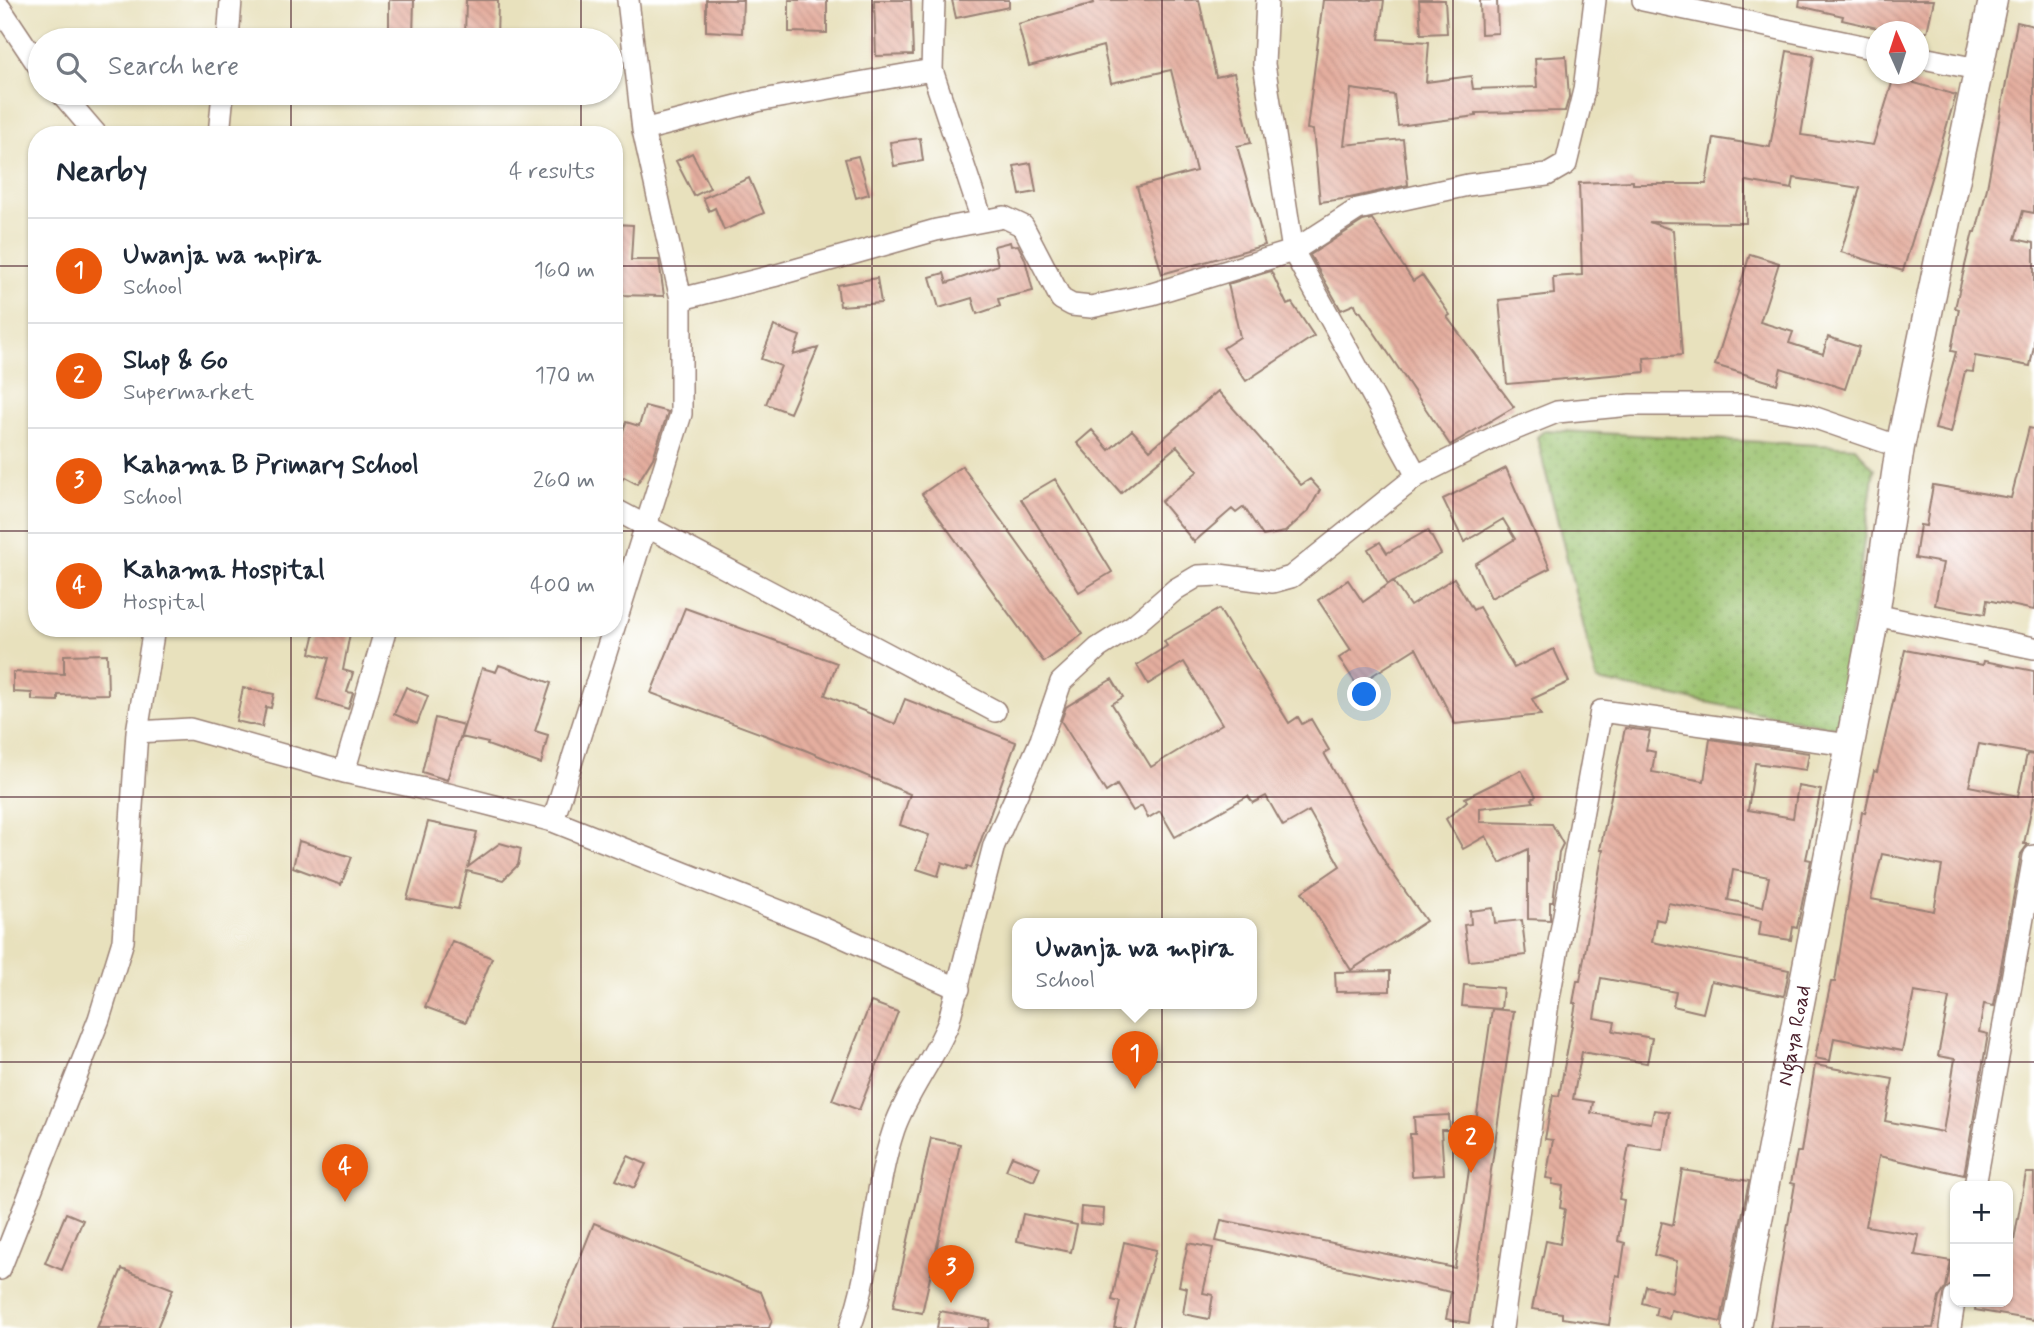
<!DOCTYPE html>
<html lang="en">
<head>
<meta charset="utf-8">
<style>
  :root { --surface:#fff; --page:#f6f6f7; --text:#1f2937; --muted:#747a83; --line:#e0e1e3; --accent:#ea580c }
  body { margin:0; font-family:Mynerve,sans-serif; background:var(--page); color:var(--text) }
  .controls { position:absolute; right:21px; bottom:21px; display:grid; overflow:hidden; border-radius:14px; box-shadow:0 2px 5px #0004 }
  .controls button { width:63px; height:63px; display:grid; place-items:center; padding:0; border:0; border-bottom:2px solid var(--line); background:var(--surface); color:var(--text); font:35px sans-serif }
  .compass { position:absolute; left:1866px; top:21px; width:63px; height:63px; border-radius:50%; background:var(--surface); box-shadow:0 2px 5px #0004; rotate:357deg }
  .you { position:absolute; left:1365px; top:695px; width:24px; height:24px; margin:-18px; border:5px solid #fff; border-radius:50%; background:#1a73e8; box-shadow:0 0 0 10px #1a73e833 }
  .badge { display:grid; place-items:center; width:46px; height:46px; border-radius:50%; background:var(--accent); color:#fff; font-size:23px; font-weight:700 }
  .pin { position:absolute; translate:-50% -58px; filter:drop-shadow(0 2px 4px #0008) }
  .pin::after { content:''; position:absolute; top:37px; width:24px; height:21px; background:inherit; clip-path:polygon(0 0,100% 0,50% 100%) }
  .popup { position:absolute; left:1012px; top:918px; width:245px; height:91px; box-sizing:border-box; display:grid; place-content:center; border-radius:14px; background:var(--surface); filter:drop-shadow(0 2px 5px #0005); font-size:23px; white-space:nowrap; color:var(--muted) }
  .popup b { font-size:26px; color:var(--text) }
  .popup::after { content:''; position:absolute; left:50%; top:100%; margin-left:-14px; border:14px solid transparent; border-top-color:var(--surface) }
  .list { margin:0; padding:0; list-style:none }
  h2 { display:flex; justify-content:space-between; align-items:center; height:91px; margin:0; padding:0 28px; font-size:30px }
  h2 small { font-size:23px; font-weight:400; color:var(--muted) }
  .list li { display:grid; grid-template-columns:46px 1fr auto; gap:21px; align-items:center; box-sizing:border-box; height:105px; padding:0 28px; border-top:2px solid var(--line) }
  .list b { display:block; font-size:26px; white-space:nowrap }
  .list p { margin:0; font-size:23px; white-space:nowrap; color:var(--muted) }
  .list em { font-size:23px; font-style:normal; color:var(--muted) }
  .icon { flex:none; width:38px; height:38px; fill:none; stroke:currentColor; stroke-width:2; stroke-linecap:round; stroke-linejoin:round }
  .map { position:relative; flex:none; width:2034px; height:1328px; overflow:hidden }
  .search { position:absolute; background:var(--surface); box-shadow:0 2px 5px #0004; left:28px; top:28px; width:595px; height:77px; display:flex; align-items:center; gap:18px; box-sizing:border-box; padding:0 24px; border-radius:38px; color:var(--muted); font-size:26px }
  .panel { position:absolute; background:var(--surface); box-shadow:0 2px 5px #0004; left:28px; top:126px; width:595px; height:511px; border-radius:28px }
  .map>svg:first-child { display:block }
  .grass { fill:url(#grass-dots); stroke:#72704c; stroke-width:2 }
  .building { fill:url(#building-back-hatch); fill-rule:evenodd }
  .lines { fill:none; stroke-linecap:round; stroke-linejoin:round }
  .minor-casing { stroke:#998074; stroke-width:24 }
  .tertiary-casing { stroke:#998074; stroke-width:31 }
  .minor { stroke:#fff; stroke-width:21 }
  .tertiary { stroke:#fff; stroke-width:28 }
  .grid { fill:none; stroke:#4a1f2b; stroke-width:2; stroke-opacity:0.55 }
  .labels { text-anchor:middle; stroke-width:6; stroke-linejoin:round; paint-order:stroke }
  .street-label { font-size:21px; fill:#4a1f2b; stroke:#fff }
</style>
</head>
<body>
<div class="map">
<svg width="2034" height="1328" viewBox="0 0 2034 1328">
  <defs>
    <pattern id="grass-dots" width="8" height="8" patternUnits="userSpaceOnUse" patternTransform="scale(1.75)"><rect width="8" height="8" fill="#9ac16d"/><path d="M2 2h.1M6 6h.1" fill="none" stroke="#86a55f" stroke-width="1.8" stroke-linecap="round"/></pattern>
    <pattern id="building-back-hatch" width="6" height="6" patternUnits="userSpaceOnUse" patternTransform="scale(1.75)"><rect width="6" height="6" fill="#e4ae9f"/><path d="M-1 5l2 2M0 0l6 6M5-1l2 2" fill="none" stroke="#c59589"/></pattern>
  </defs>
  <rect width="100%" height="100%" fill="#fff"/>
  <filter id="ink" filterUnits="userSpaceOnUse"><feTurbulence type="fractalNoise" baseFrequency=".0143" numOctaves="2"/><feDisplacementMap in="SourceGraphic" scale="14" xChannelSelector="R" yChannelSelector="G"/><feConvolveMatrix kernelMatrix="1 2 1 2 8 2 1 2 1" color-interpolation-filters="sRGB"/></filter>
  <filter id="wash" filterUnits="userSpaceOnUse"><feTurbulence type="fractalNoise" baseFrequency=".00686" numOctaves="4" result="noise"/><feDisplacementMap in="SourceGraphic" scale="28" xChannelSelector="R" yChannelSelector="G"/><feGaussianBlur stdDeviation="1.57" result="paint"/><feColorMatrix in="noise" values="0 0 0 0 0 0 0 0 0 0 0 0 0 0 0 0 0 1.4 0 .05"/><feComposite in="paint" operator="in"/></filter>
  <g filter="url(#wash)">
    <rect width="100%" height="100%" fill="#e8e1bd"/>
    <path class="grass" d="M 1545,430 L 1855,447 L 1874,469 L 1838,728 L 1597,681 L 1537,437 Z"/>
    <g id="blocks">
      <path class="building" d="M 389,0 L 414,0 L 413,37 L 389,36 Z
        M 466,0 L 498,0 L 497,39 L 465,38 Z
        M 706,0 L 743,0 L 742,33 L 706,31 Z
        M 789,0 L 827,0 L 827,33 L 789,32 Z
        M 874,0 L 911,0 L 913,55 L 876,56 Z
        M 952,0 L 1009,0 L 1009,7 L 956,18 Z
        M 1093,0 L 1199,0 L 1216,77 L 1234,73 L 1251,143 L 1237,146 L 1265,245 L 1162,274 L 1137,187 L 1196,171 L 1171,70 L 1111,83 L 1103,46 L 1029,66 L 1018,24 L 1094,3 Z
        M 1323,0 L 1384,0 L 1379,39 L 1429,42 L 1426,82 L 1471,76 L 1473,89 L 1537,87 L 1535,58 L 1566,56 L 1569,97 L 1565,111 L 1476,113 L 1476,116 L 1398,126 L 1394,95 L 1351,89 L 1344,145 L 1403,139 L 1408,185 L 1350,198 L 1320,202 L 1313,130 L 1307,129 Z
        M 1419,0 L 1445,0 L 1447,33 L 1421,34 Z
        M 1480,0 L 1497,0 L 1498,33 L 1481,34 Z
        M 1800,0 L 1934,0 L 1927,32 L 1895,32 L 1842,20 L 1843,16 L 1799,6 Z
        M 2017,22 L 2034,26 L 2034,213 L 2023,211 L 2015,239 L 2034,243 L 2034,346 L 2030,366 L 1975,356 L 1973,372 L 1965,371 L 1951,433 L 1935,429 L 1956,352 L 1951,351 L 1959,309 L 1955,308 L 1973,232 L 1976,232 L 1987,188 Z
        M 1787,51 L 1814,56 L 1801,135 L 1873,145 L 1894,77 L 1956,95 L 1903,271 L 1841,252 L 1860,188 L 1794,178 L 1792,189 L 1746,181 L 1746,223 L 1649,222 L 1673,230 L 1682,355 L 1644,358 L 1645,372 L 1507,384 L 1499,300 L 1554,294 L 1553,277 L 1582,275 L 1579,183 L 1633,181 L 1633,184 L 1706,184 L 1714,138 L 1770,147 Z
        M 920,138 L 923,161 L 894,166 L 890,142 Z
        M 692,153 L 710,188 L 694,196 L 676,161 Z
        M 858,156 L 869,194 L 856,198 L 845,159 Z
        M 1031,163 L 1036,192 L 1020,195 L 1014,166 Z
        M 749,178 L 764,213 L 724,230 L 715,208 L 709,211 L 703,198 Z
        M 1372,219 L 1413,281 L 1422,275 L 1450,315 L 1447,317 L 1514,407 L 1450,445 L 1360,311 L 1358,312 L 1355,304 L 1341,310 L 1310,255 L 1363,221 Z
        M 614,224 L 633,225 L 631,260 L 659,260 L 664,296 L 614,295 Z
        M 1010,242 L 1011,246 L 1018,245 L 1025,259 L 1033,291 L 998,299 L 1000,306 L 977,314 L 972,298 L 939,308 L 930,277 L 944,273 L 947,283 L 998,265 L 994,246 Z
        M 1750,254 L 1779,263 L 1760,322 L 1793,332 L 1789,343 L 1823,354 L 1828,337 L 1859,347 L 1845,389 L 1781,368 L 1777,384 L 1715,365 Z
        M 1271,271 L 1287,305 L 1292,303 L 1314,336 L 1246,381 L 1223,348 L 1240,337 L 1228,284 Z
        M 877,278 L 881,303 L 840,306 L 837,285 Z
        M 774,326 L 800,336 L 793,355 L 818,348 L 790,413 L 766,404 L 781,366 L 761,359 Z
        M 1218,391 L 1301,485 L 1310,479 L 1320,490 L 1309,510 L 1285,532 L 1263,536 L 1244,507 L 1236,513 L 1232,509 L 1194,542 L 1161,502 L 1198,471 L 1177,446 L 1121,493 L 1077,443 L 1092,430 L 1109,450 L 1132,430 L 1150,450 Z
        M 645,406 L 668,412 L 653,458 L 637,484 L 624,477 L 614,493 L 614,437 L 620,440 L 626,422 L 639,426 Z
        M 2029,428 L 2034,429 L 2034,610 L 1987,600 L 1985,614 L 1935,605 L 1943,563 L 1915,558 L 1920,525 L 1926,526 L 1933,485 L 2011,498 Z
        M 962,466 L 1083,634 L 1044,662 L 922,494 Z
        M 1506,468 L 1550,568 L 1491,598 L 1475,564 L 1515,539 L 1503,519 L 1464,542 L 1443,499 Z
        M 1055,479 L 1112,572 L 1079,592 L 1021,499 Z
        M 1428,530 L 1441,554 L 1388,584 L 1368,549 L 1380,542 L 1387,553 Z
        M 1454,578 L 1473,610 L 1479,607 L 1514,668 L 1554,649 L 1569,682 L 1532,699 L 1541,715 L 1455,724 L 1416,648 L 1357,685 L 1339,658 L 1351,650 L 1318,600 L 1348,580 L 1363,602 L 1393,581 L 1410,606 Z
        M 685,608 L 837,663 L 825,695 L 895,724 L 905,699 L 1016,742 L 971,868 L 967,866 L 966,870 L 942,862 L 938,876 L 917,869 L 929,835 L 900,825 L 910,794 L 805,750 L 651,693 Z
        M 1219,609 L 1289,723 L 1298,717 L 1302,724 L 1311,719 L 1329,750 L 1324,753 L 1386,864 L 1426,921 L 1351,970 L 1302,892 L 1340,866 L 1309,811 L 1283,826 L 1266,796 L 1253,803 L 1248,796 L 1175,837 L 1160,811 L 1148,818 L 1142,806 L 1133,811 L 1117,785 L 1106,792 L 1061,721 L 1066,707 L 1112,679 L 1123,697 L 1112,704 L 1151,767 L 1222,724 L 1184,662 L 1148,684 L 1137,665 L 1167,646 L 1164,641 Z
        M 316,628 L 351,628 L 343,670 L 353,673 L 347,692 L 353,693 L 348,709 L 317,699 L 329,658 L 310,653 Z
        M 1905,650 L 1983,665 L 1984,661 L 2034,671 L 2034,754 L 1979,744 L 1969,786 L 2018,796 L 2027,754 L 2034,755 L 2034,796 L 2024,844 L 2028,844 L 2021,854 L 1994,1006 L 1984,1004 L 1979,1032 L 1988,1034 L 1964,1175 L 1879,1156 L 1866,1226 L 1919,1235 L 1915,1255 L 1951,1261 L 1946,1287 L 1939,1298 L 1933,1328 L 1770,1328 L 1795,1184 L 1791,1183 L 1797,1152 L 1801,1152 L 1815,1065 L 1893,1079 L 1885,1121 L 1943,1132 L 1955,1059 L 1938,1056 L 1949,998 L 1914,992 L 1902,1051 L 1834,1038 L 1830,1061 L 1815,1058 L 1831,982 L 1835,982 L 1862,812 L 1865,813 L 1874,771 L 1877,772 ZM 1882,854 L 1942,866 L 1934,911 L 1871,899 Z
        M 107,654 L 108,694 L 58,695 L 58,701 L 32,700 L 32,693 L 13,692 L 13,672 L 64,674 L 64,655 Z
        M 499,665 L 551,683 L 535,731 L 548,735 L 541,764 L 487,745 L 488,743 L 461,737 L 482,668 L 496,672 Z
        M 406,687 L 428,696 L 417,724 L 394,714 Z
        M 243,688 L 274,694 L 271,708 L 266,707 L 262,727 L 236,721 Z
        M 435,718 L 464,725 L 447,780 L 422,772 Z
        M 1625,728 L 1650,731 L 1646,750 L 1655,752 L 1652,772 L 1704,781 L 1710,739 L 1809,753 L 1806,770 L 1755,763 L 1748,810 L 1793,818 L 1798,786 L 1821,790 L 1806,859 L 1811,860 L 1797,928 L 1793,927 L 1791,940 L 1759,935 L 1761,921 L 1668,903 L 1664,921 L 1656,919 L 1652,942 L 1789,970 L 1784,996 L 1711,981 L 1703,1013 L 1673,1006 L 1676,992 L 1601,978 L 1594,1018 L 1615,1022 L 1613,1031 L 1652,1038 L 1647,1063 L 1582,1052 L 1573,1099 L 1593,1102 L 1591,1113 L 1651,1123 L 1654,1110 L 1669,1112 L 1663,1150 L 1629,1145 L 1619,1199 L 1624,1200 L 1618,1241 L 1625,1243 L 1620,1276 L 1616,1275 L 1609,1325 L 1562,1318 L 1562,1313 L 1532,1309 L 1546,1241 L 1560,1244 L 1565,1209 L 1560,1208 L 1563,1186 L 1552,1184 L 1553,1179 L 1546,1178 L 1553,1140 L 1545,1139 L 1553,1095 L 1559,1096 L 1576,1003 L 1573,1003 L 1577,981 L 1580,981 L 1603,850 L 1600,850 ZM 1733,870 L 1769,877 L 1763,907 L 1728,900 Z
        M 1521,770 L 1536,796 L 1532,799 L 1534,802 L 1480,808 L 1480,822 L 1552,824 L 1563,844 L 1559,852 L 1553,902 L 1550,902 L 1550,920 L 1528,919 L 1528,849 L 1500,863 L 1486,836 L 1463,849 L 1446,819 L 1467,801 L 1465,798 Z
        M 428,822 L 477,832 L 468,867 L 500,843 L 521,849 L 518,865 L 503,880 L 467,871 L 458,909 L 407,899 Z
        M 299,841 L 352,857 L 341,885 L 293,867 Z
        M 1493,908 L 1495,923 L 1522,920 L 1526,955 L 1469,961 L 1464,925 L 1471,924 L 1470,911 Z
        M 452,941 L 492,958 L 466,1022 L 425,1007 Z
        M 1390,971 L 1390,991 L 1336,992 L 1335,972 Z
        M 1464,985 L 1503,988 L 1501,1009 L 1462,1006 Z
        M 871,1002 L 898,1012 L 859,1110 L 832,1100 Z
        M 1492,1009 L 1514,1011 L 1469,1323 L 1446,1319 L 1451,1292 L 1216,1241 L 1221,1220 L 1455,1268 Z
        M 1449,1115 L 1450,1130 L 1441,1130 L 1444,1174 L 1412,1176 L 1410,1134 L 1415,1134 L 1414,1117 Z
        M 931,1138 L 960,1144 L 922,1313 L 893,1307 Z
        M 628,1156 L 646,1164 L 634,1188 L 616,1180 Z
        M 1012,1156 L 1040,1167 L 1034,1181 L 1006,1170 Z
        M 1682,1170 L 1749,1181 L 1721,1322 L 1671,1310 L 1669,1319 L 1655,1315 L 1657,1307 L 1642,1303 L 1646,1286 L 1672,1292 L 1677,1261 L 1654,1255 L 1662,1222 L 1673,1225 Z
        M 2026,1173 L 2034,1173 L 2034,1320 L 1975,1310 L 1976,1302 L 2008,1302 L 2008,1274 Z
        M 1081,1207 L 1104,1209 L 1103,1225 L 1080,1223 Z
        M 66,1213 L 83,1220 L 62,1270 L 45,1263 Z
        M 1023,1214 L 1077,1225 L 1071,1252 L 1017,1241 Z
        M 594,1223 L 761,1292 L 772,1320 L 769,1328 L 552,1328 Z
        M 1124,1242 L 1156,1250 L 1133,1328 L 1114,1328 L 1120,1302 L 1112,1300 Z
        M 1188,1243 L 1213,1248 L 1203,1293 L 1213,1295 L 1209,1319 L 1183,1314 L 1187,1288 L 1179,1286 Z
        M 122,1269 L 173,1289 L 157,1328 L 97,1328 Z
        M 940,1311 L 990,1320 L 989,1328 L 937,1328 Z"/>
    </g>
  </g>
  <g filter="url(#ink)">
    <use href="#blocks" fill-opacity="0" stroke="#998074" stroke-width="2"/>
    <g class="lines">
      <g class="minor-casing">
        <path id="minor" d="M 628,0 L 643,130 L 681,299 L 681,414 L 553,821 L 825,929 L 959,989
          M 1267,0 L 1264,64 L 1293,251 L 1417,476
          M 1643,0 L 1876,49
          M 0,8 L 40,68
          M 228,40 L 231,0
          M 1918,57 L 1977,69
          M 932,70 L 934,0
          M 61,93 L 97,135
          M 643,130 L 757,101 L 932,70 L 982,220
          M 219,135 L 223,93
          M 681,299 L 777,275 L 936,230 L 1004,217 L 1023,226 L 1061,299 L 1072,305 L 1091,307 L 1152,294 L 1293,251 L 1358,209 L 1468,185 L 1547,175 L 1566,164 L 1584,90 L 1595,0
          M 614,509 L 995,711
          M 1875,615 L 2034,648
          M 137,732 L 190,729 L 344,772 L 448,794 L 553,821
          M 344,772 L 386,628
          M 1975,1186 L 2034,856
          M 0,1269 L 99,1019 L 123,941 L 137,732 L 154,628
          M 850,1328 C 874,1264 872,1194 894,1129 C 907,1092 933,1061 948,1024 L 994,845 L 1041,740 L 1061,682 L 1098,648 L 1134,625 L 1176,589 L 1198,576 L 1219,575 L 1273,582 L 1291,577 L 1417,476 L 1493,438 L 1557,412 L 1631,405 L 1747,405 L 1804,414 L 1900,447
          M 1502,1328 L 1548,1003 L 1601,711 L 1849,745
          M 1950,1328 L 1955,1296"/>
      </g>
      <g class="tertiary-casing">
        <g id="tertiary">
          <path id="s1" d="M 1737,1328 L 1875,615 L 1900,447 L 1993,0"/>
        </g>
      </g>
      <use href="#minor" class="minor"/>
      <use href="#tertiary" class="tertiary"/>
    </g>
  </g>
  <path class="grid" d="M 291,0 L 291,40M 581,0 L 581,40M 872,0 L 872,1328M 1162,0 L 1162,1328M 1453,0 L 1453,1328M 1743,0 L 1743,1328M 291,93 L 291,135M 581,93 L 581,135M 0,266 L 37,266M 614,266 L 2034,266M 0,531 L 37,531M 614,531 L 2034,531M 291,628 L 291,1328M 581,628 L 581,1328M 0,797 L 2034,797M 0,1062 L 2034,1062"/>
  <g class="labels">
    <g class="street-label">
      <text dy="7" stroke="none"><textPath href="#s1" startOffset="298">Ngaya Road</textPath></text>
    </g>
  </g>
</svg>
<div class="controls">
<button>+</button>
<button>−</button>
</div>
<svg class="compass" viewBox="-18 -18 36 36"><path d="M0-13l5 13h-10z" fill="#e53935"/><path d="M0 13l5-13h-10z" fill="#747a83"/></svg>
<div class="you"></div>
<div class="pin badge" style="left:1135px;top:1089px">1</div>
<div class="popup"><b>Uwanja wa mpira</b>School</div>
<div class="pin badge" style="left:1471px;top:1173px">2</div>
<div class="pin badge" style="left:951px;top:1303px">3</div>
<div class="pin badge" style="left:345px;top:1202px">4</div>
<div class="search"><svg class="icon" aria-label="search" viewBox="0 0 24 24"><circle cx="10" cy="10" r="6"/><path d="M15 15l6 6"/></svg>Search here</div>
<section class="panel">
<h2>Nearby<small>4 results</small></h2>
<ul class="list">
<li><span class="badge">1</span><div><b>Uwanja wa mpira</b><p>School</p></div><em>160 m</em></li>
<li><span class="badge">2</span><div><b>Shop &amp; Go</b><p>Supermarket</p></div><em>170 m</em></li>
<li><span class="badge">3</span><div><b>Kahama B Primary School</b><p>School</p></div><em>260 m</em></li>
<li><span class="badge">4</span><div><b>Kahama Hospital</b><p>Hospital</p></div><em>400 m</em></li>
</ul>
</section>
</div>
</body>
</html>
